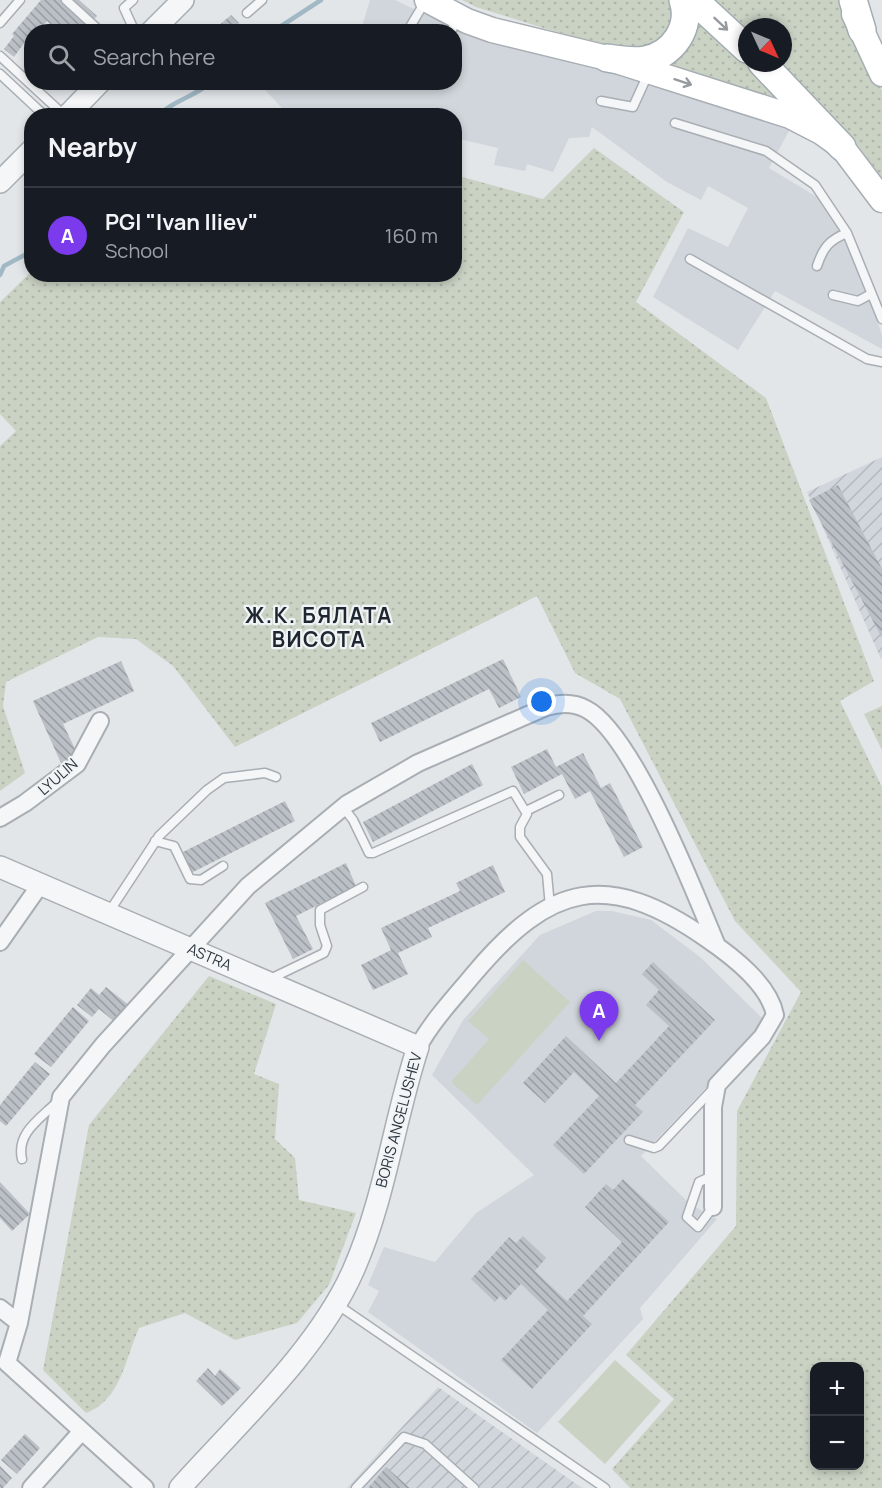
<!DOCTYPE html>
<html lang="en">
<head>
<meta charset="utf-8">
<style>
  :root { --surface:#171b24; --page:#242831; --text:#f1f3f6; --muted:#9ea1a6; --line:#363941; --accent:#7c3aed }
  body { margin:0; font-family:Manrope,sans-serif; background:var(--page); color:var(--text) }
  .controls { position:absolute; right:18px; bottom:18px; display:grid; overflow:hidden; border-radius:12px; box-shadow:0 3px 9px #0003 }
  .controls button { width:54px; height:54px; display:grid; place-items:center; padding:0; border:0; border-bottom:2px solid var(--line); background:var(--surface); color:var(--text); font:30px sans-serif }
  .compass { position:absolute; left:738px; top:18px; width:54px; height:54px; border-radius:50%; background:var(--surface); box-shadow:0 3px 9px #0003; rotate:134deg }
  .you { position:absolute; left:542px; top:702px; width:21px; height:21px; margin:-15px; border:4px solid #fff; border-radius:50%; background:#1a73e8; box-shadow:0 0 0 9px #1a73e833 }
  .badge { display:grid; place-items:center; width:39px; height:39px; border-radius:50%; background:var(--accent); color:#fff; font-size:20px; font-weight:700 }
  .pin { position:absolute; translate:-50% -50px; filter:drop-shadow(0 2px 3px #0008) }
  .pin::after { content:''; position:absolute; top:32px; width:21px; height:18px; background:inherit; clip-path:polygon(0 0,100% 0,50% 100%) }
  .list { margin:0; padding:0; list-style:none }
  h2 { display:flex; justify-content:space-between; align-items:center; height:78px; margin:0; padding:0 24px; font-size:26px }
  h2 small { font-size:20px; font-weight:400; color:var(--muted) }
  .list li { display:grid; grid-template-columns:39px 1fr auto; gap:18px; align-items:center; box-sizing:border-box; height:96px; padding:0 24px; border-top:2px solid var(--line) }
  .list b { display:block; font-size:22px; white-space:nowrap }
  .list p { margin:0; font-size:20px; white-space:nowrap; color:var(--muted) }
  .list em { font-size:20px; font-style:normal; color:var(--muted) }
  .icon { flex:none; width:33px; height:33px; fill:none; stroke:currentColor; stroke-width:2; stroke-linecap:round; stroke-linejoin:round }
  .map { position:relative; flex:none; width:882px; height:1488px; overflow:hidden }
  .search { position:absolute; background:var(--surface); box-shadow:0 3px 9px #0003; left:24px; top:24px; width:438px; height:66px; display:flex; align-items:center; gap:15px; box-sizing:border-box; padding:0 21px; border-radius:24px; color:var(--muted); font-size:22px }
  .panel { position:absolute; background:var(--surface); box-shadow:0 3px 9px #0003; left:24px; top:108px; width:438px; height:174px; border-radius:24px }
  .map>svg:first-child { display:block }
  .built { fill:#d0d6db }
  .industrial { fill:url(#industrial-furrows) }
  .grass { fill:url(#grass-dots); fill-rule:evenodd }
  .garden { fill:#cad2c4 }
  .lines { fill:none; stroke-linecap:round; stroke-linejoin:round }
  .stream { stroke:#a1b9c5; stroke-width:4.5 }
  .building { fill:url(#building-back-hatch) }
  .service-casing { stroke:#a8aeb3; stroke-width:11 }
  .minor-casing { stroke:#a8aeb3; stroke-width:20 }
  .tertiary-casing { stroke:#a8aeb3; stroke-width:24 }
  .secondary-casing { stroke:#a8aeb3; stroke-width:27 }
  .primary-casing { stroke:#a2acb3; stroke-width:30 }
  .service { stroke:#f4f6f8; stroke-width:8 }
  .minor { stroke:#f4f6f8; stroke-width:16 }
  .tertiary { stroke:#f4f6f8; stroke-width:21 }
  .secondary { stroke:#fff; stroke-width:24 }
  .primary { stroke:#fff; stroke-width:27 }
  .oneway { stroke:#969a9f }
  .labels { text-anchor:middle; stroke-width:4.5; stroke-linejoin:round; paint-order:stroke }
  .street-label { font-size:15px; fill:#2c363f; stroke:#f1f4f7 }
  .district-label { font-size:21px; font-weight:bold; letter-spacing:1.5px; fill:#1e2730; stroke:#f1f4f7 }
</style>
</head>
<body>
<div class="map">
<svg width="882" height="1488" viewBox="0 0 882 1488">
  <defs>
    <pattern id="industrial-furrows" width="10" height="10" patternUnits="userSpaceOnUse" patternTransform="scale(1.5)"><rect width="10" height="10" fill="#d0d6db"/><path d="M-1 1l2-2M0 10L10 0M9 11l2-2" fill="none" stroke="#b3b8bd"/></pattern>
    <pattern id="grass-dots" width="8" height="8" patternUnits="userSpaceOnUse" patternTransform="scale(1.5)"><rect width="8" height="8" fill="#cad2c4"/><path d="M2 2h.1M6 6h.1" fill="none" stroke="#aeb5a9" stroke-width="1.8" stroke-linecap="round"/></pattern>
    <pattern id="building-back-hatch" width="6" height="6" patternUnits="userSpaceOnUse" patternTransform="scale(1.5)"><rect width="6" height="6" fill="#bac0c5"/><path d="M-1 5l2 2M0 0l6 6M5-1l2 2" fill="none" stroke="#979da1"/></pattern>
  </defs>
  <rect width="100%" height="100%" fill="#e2e6e9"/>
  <path class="built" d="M 370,0 L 395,0 L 464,33 L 613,70 L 790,129 L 769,168 L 817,197 L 838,227 L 857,263 L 882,335 L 882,349 L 775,291 L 738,350 L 653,297 L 688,228 L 728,247 L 748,208 L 708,186 L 701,200 L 667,182 L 592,127 L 589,137 L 569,138 L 553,172 L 527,164 L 525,171 L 494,165 L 498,148 L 455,138 L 454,116 L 298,115 L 283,109 L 266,91 L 268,82 L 454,82 L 454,32 L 325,31 L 361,30 Z
    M 596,911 L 612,911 L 651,920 L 700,957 L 763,1019 L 740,1052 L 641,1156 L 690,1204 L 717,1219 L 640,1308 L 643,1319 L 537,1433 L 368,1312 L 379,1291 L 368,1285 L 384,1247 L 435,1262 L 476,1213 L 534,1175 L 432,1075 L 463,1020 L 540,935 Z"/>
  <path class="industrial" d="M 882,457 L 882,658 L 881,659 L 807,492 Z
    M 438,1387 L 582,1488 L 347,1488 Z"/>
  <path class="grass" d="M 462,0 L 674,0 C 678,23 664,48 638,50 C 629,51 616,46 606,44 C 562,35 519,20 476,7 Z
    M 712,0 L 842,0 L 882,91 L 882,180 L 853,138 L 781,63 L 783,27 L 747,27 L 747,31 Z
    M 698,13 L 791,107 L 667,73 L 662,61 Z
    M 594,148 L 684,212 L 636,302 L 766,398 L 874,681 L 840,701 L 882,787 L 882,1488 L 630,1488 L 612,1469 L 674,1399 L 626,1355 L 736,1226 L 737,1111 L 801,992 L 735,921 L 620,699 L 575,673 L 537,596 L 235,747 L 173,666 L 136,639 L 98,637 L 6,682 L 3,706 L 25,773 L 0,791 L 0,446 L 16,431 L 0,414 L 0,302 L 31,272 L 32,274 L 454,274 L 455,175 L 543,199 ZM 860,1366 L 860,1466 L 814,1466 L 814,1366 Z
    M 882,706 L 882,750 L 864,714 Z
    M 209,976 L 276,1004 L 254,1074 L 279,1084 L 275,1139 L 295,1158 L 299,1200 L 356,1213 L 329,1285 L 297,1323 L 235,1340 L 185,1313 L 139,1328 C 125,1359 121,1400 86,1413 L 43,1370 L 89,1125 Z"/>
  <path class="garden" d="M 523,960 L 570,1002 L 477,1105 L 451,1082 L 489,1039 L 468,1021 Z
    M 615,1360 L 661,1401 L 605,1464 L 558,1422 Z"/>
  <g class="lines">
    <path class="stream" d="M 272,32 L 321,0
      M 158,116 C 173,100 195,97 211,82
      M 0,275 L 4,266 L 32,251"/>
  </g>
  <path class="building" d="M 41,0 L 79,0 L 97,16 L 87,27 L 92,32 L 59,32 L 47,21 L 40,29 L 37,27 L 32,32 L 14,57 L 4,49 L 14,36 L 12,34 Z
    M 231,15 L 239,23 L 232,32 L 211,32 Z
    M 838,485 L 882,569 L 882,638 L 809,500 Z
    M 503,659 L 521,697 L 499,708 L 489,689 L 380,742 L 371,723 Z
    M 121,661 L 134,691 L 63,724 L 78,755 L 61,763 L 33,701 Z
    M 547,749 L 556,767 L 583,753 L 601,788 L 610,783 L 643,847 L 624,857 L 590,791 L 575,799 L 562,774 L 524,794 L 511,767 Z
    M 472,764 L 483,785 L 373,842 L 363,822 Z
    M 285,801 L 295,821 L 191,873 L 181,853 Z
    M 346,863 L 356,886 L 296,916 L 313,949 L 293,959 L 265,903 Z
    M 493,865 L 505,892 L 428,928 L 432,937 L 398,953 L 408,974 L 373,990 L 361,965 L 391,950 L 381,928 L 460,891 L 456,883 Z
    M 653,962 L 715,1020 L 635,1105 L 643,1112 L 584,1174 L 553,1145 L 599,1096 L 574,1072 L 545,1103 L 523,1083 L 566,1036 L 616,1083 L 669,1026 L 646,1005 L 659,990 L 642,974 Z
    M 106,987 L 130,1006 L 116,1023 L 99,1009 L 92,1017 L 77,1005 L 91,988 L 99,995 Z
    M 73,1007 L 89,1021 L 51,1067 L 34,1054 Z
    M 35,1062 L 50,1074 L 6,1126 L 0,1121 L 0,1105 Z
    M 623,1179 L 669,1222 L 583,1316 L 592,1324 L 532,1389 L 501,1360 L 548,1310 L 521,1284 L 505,1301 L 500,1296 L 495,1302 L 471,1279 L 509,1237 L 516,1243 L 523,1236 L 546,1258 L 535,1271 L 567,1301 L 622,1242 L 585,1207 L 606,1184 L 613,1190 Z
    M 0,1182 L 30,1214 L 12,1231 L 0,1218 Z
    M 208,1368 L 215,1376 L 220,1369 L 241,1388 L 222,1406 L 196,1381 Z
    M 25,1434 L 40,1448 L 17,1474 L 1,1460 Z
    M 0,1466 L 12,1478 L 3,1488 L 0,1488 Z
    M 386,1467 L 410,1488 L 368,1488 Z"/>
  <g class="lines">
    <g class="service-casing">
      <path id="service" d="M 66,0 L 101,32
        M 133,0 L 124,8 L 135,32
        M 247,13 L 262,0
        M 0,23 L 20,0
        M 407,32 L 426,0
        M 451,32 L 458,17
        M 0,56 L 65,116
        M 0,74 L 45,116
        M 601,101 L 633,107 L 648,74
        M 675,123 L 766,151 L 815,185 L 847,233 L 882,319
        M 690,259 L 867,359 L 882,362
        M 817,266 C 823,248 829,240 847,233
        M 833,295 L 858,301 L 871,294
        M 343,807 L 353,820 L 369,853 L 373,853 L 513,791 L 527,814 L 520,827 L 520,837 L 547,874 L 550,907
        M 526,811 L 559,795
        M 155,841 L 174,846 L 190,879 L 201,880 L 223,866
        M 109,912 L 159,836 L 207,790 L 224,778 L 265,773 L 276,777
        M 270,979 L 324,953 L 327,946 L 320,925 L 320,910 L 363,887
        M 629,1140 L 654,1148 L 659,1146 L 714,1088
        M 22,1159 C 16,1133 40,1119 57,1102
        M 712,1176 L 699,1182 L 687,1217 L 698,1227 L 713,1207
        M 335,1303 L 605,1488
        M 356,1488 L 404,1437 L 425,1444 L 474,1488"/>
    </g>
    <g class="minor-casing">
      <path id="minor" d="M 0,818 L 25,803 L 77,764 L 100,721
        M 0,942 L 40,885
        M 418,1047 C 433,1020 454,998 473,975 C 550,883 607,869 707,939 C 732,956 769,984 775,1015 L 762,1037 L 717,1085 L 713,1107 L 713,1207
        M 0,1308 L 19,1323
        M 7,1363 L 19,1323 L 61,1097 L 103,1045 L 248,886 L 347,804 L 418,763 L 546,707 C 559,703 573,702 586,709 C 633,733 695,893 717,946
        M 7,1363 L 145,1488
        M 31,1488 L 82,1431"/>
    </g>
    <g class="tertiary-casing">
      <g id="tertiary">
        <path d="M 151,32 L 183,0"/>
        <path d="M 67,116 L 100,82"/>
        <path d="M 0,182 L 32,150"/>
        <path id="s1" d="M 0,867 L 418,1047 C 394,1120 385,1199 353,1271 C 318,1350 238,1423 180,1488"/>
      </g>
    </g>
    <g class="secondary-casing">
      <path id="secondary" d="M 427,0 L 467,21 L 492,30 L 607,58 L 790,116 L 821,132 L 842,147 L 882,200
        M 854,14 L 882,74"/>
    </g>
    <g class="primary-casing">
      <path id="primary" d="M 694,0 L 747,49
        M 853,0 L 862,30
        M 607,58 C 620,60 632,62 645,60 C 673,55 692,27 683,0
        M 762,63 L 842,147"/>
    </g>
    <use href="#service" class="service"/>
    <use href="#minor" class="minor"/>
    <use href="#tertiary" class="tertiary"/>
    <use href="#secondary" class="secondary"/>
    <use href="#primary" class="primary"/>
  </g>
  <defs><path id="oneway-shaft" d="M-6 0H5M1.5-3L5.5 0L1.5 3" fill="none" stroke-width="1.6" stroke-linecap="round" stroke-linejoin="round" transform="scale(1.5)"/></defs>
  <g class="oneway">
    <use href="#oneway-shaft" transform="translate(721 24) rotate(43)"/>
    <use href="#oneway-shaft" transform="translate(683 82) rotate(18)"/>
  </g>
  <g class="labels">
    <g class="street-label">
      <text transform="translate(58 777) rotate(-41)" y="5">LYULIN</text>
      <text dy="5" stroke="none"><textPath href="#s1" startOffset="228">ASTRA</textPath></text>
      <text transform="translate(399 1120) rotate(-75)" y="5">BORIS ANGELUSHEV</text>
    </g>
    <g class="district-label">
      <text x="319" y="623">Ж.К. БЯЛАТА<tspan x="319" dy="24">ВИСОТА</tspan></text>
    </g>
  </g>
</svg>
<div class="controls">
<button>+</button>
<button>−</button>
</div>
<svg class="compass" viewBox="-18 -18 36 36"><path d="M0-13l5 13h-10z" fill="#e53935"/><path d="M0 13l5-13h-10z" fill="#9ea1a6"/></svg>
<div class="you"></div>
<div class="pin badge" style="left:599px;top:1041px">A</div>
<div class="search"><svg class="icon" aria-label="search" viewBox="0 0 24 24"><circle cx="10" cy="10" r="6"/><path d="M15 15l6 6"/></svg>Search here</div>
<section class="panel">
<h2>Nearby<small></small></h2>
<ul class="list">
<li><span class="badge">A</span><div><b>PGI &quot;Ivan Iliev&quot;</b><p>School</p></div><em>160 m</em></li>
</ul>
</section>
</div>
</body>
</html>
